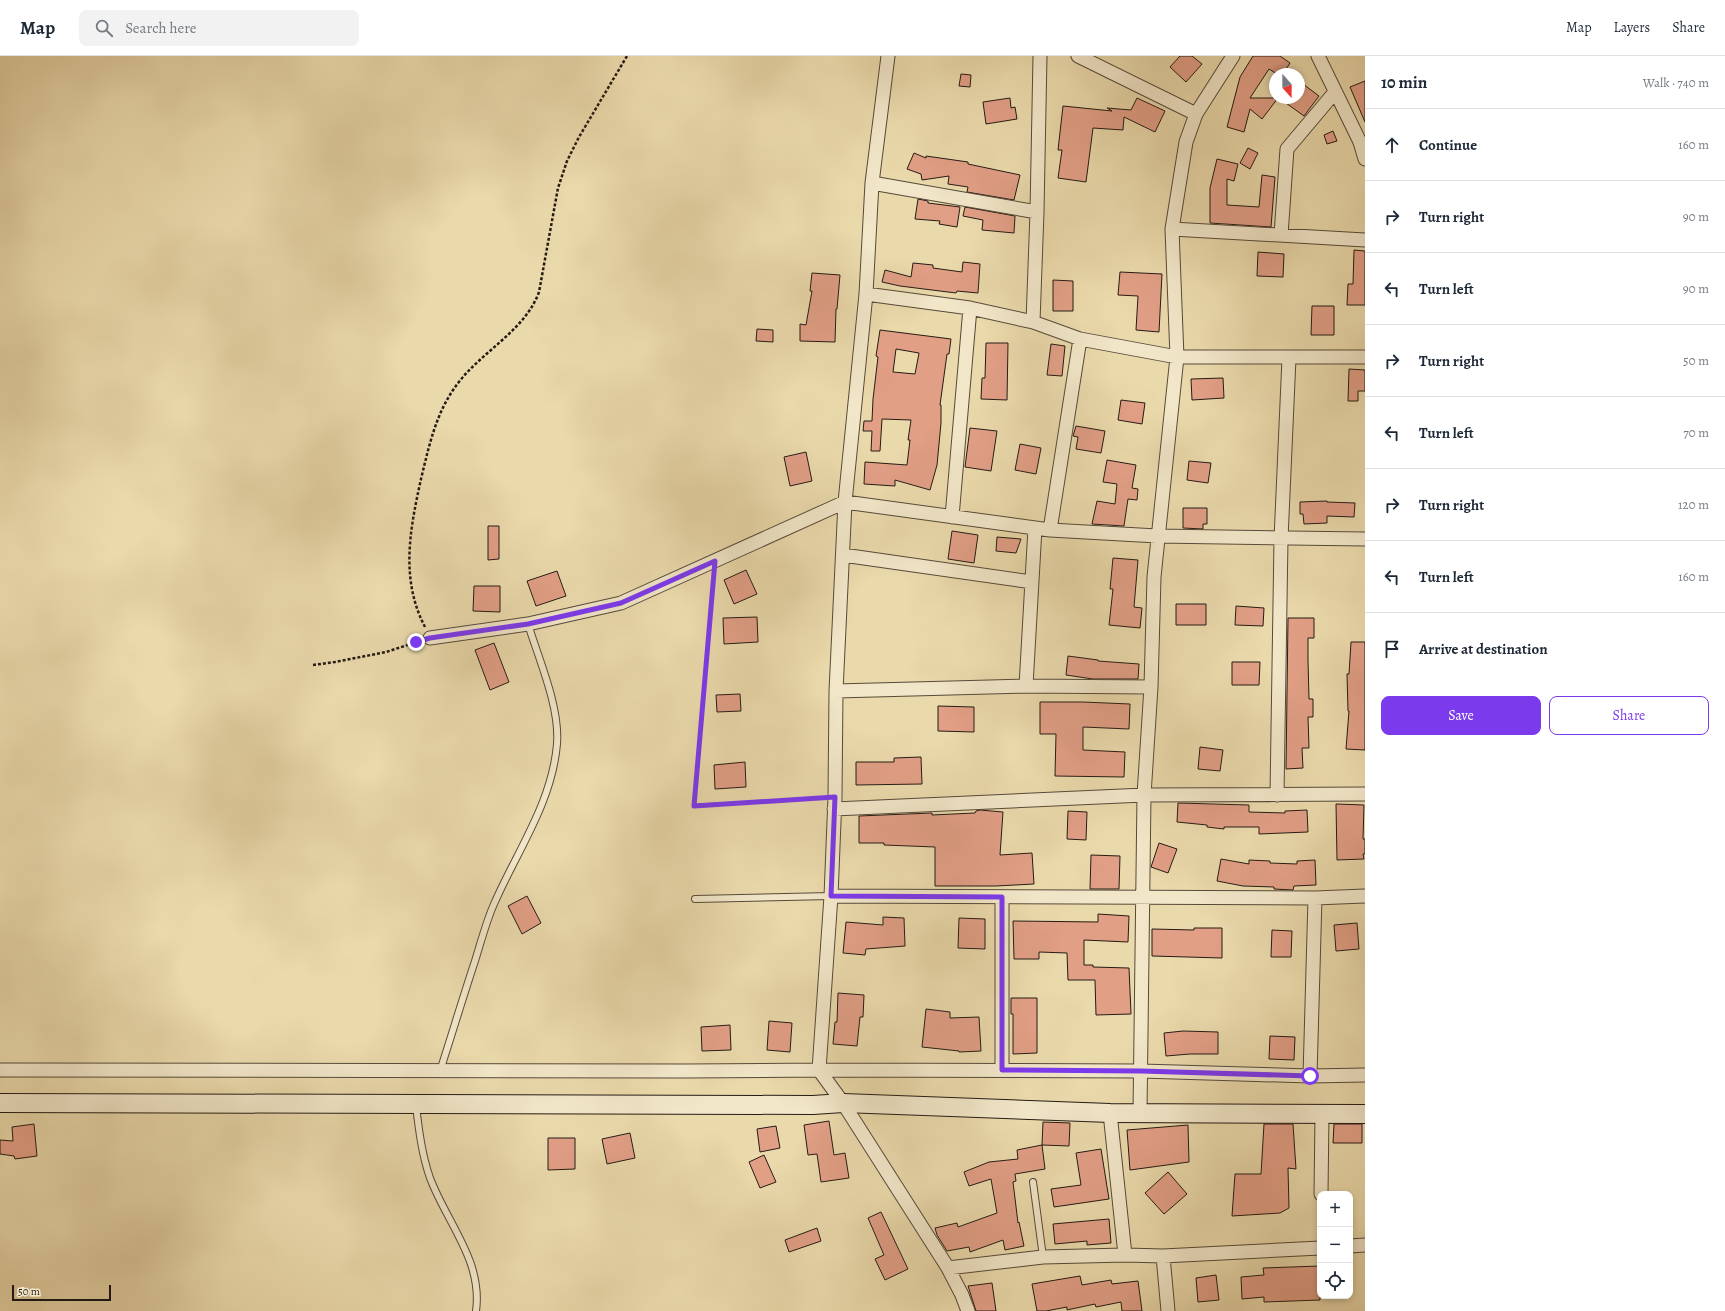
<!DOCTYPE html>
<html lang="en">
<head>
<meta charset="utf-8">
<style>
  :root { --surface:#fff; --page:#f2f2f3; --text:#1f2937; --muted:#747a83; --line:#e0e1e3; --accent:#7c3aed }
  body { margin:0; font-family:Alegreya,serif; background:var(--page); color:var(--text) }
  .controls { position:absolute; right:12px; bottom:12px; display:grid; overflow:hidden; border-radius:8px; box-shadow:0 2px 6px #0003 }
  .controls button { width:36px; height:36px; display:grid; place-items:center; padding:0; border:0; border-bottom:1px solid var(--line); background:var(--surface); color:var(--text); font:20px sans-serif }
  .compass { position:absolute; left:1269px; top:12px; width:36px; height:36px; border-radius:50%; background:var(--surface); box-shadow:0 2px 6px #0003; rotate:159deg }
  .scale { position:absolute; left:12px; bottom:10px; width:99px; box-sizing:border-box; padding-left:4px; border:2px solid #251b14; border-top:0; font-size:11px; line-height:14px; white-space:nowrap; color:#251b14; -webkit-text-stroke:3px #f1e6c8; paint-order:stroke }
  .stop { position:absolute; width:12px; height:12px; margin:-9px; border:3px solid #7c3aed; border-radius:50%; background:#fff }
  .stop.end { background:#7c3aed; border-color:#fff; box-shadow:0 1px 4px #0008 }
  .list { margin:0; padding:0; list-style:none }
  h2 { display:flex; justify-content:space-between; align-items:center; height:52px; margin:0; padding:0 16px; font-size:17px }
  h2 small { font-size:13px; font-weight:400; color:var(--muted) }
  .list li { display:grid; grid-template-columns:26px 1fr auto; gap:12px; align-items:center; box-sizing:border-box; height:72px; padding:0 16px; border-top:1px solid var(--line) }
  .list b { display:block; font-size:15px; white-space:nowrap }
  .list em { font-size:13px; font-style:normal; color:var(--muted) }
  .actions { display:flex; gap:8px; padding:12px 16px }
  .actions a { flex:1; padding:9px 0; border:1px solid var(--accent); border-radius:8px; text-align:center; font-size:14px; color:var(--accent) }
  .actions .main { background:var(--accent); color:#fff }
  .icon { flex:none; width:22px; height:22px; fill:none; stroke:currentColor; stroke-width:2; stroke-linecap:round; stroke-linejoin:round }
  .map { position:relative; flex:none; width:1365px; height:1255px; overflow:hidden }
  header { display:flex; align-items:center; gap:24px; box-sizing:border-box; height:56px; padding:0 20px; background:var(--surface); border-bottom:1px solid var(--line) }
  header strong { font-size:19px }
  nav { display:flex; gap:22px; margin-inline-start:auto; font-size:14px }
  .search { width:280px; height:36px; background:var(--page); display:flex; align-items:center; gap:10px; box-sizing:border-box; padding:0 14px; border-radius:8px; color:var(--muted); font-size:15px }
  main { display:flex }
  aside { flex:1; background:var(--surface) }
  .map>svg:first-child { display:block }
  .building { fill:#e19f86; stroke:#251b14; fill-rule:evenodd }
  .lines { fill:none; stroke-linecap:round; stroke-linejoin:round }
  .lane-casing { stroke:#564a3a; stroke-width:8 }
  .street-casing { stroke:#564a3a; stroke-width:15 }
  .secondary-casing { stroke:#251b14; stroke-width:20 }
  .path { stroke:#251b14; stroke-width:2.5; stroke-dasharray:3 2; stroke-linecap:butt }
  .lane { stroke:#f1e6c8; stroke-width:6 }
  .street { stroke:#f1e6c8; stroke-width:13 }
  .secondary { stroke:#f1e6c8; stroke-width:18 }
  .route { stroke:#7c3aed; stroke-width:5 }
</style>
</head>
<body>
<header>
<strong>Map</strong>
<div class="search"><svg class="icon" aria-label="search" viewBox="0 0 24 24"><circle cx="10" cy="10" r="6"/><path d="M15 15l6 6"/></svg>Search here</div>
<nav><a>Map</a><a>Layers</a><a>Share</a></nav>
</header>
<main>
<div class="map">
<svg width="1365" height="1255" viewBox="0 0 1365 1255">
  <rect width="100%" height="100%" fill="#ead9ab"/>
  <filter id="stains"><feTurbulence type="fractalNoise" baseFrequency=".005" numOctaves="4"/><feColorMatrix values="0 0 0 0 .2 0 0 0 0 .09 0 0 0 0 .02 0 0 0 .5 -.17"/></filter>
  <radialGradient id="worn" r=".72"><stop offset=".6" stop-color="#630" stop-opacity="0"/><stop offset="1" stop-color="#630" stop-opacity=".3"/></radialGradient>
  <path class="building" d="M 1180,0 L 1192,0 L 1202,8 L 1186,26 L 1170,11 Z
    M 1253,0 L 1280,0 L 1290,7 L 1283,18 L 1277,18 L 1269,13 L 1250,42 L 1278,42 L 1262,63 L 1250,53 L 1244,76 L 1227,71 L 1240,21 Z
    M 961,18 L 971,19 L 970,31 L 959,30 Z
    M 1299,25 L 1319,40 L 1304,60 L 1279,42 L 1299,42 Z
    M 1365,25 L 1365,66 L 1350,31 Z
    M 1010,42 L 1011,52 L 1015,51 L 1017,63 L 986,68 L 983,46 Z
    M 1137,42 L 1165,55 L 1155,76 L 1124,61 L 1123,74 L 1093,72 L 1086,126 L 1058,122 L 1062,94 L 1058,94 L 1063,50 L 1112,55 L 1107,52 L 1131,54 Z
    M 1333,75 L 1337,85 L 1327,88 L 1324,79 Z
    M 1248,92 L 1258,97 L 1250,113 L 1240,107 Z
    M 914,97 L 926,102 L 926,100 L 968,106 L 968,108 L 1020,119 L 1014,144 L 967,136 L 968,131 L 948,128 L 949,120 L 922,124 L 921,118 L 907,113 Z
    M 1217,103 L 1238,108 L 1234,125 L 1227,123 L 1227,149 L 1259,151 L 1262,119 L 1275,121 L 1271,171 L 1210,167 L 1210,132 Z
    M 918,143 L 928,145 L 928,147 L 960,151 L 957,171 L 939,168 L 940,165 L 915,163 Z
    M 965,151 L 1015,160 L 1014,177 L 982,174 L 983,164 L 963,160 Z
    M 1354,194 L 1365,195 L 1365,249 L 1347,249 L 1348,228 L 1353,228 Z
    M 1258,196 L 1284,198 L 1283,221 L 1257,220 Z
    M 963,206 L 980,208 L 978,237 L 957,235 L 956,237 L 900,230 L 882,226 L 885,214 L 911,221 L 913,207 L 933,209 L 933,212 L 962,216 Z
    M 1120,216 L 1162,218 L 1159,276 L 1136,274 L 1138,240 L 1118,239 Z
    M 812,217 L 840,219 L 837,253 L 836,253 L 835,286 L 800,285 L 800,268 L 806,269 L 812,235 L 810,235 Z
    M 1053,224 L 1073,225 L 1073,255 L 1053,255 Z
    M 1312,250 L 1334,250 L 1334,279 L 1311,279 Z
    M 757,273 L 773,274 L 773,286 L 756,285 Z
    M 880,274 L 951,283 L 949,298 L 947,298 L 940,349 L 941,349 L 941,367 L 937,409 L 930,434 L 895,424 L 895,430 L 864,428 L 865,406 L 907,409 L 910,384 L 908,384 L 911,364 L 882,363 L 880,395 L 871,395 L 872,375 L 863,375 L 864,365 L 872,365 L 873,343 L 878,301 L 876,300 ZM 896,293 L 919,297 L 915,318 L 893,316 Z
    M 986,287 L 1008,287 L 1007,344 L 981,343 L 982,322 L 985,322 Z
    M 1051,288 L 1065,290 L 1062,320 L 1047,319 Z
    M 1349,313 L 1365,314 L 1365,335 L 1358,335 L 1358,345 L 1348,345 Z
    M 1223,322 L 1224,342 L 1192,344 L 1191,323 Z
    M 1121,344 L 1145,347 L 1142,368 L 1118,364 Z
    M 1076,370 L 1105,375 L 1101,397 L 1076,393 L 1078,381 L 1073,380 Z
    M 970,372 L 997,375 L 991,415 L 965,411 Z
    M 1020,388 L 1041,392 L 1036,418 L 1015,414 Z
    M 806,396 L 812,425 L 790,430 L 784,401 Z
    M 1107,404 L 1136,409 L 1132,432 L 1138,433 L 1137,444 L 1128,443 L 1124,470 L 1092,468 L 1097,445 L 1115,448 L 1117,428 L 1103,426 Z
    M 1189,405 L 1211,407 L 1208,427 L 1187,424 Z
    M 1327,445 L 1327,446 L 1355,447 L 1354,461 L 1327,460 L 1327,467 L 1304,468 L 1303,458 L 1300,458 L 1300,446 Z
    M 1183,452 L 1207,452 L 1207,468 L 1203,468 L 1203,473 L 1183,472 Z
    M 488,470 L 499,470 L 499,503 L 488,504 Z
    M 952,475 L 978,479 L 974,507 L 948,503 Z
    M 997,481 L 1021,483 L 1016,497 L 996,495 Z
    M 1113,502 L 1138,504 L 1134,551 L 1142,552 L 1140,572 L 1109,569 L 1113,533 L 1110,533 Z
    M 746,514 L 757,538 L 734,548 L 724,524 Z
    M 557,515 L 566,540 L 536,550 L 527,525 Z
    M 474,530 L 500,530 L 500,556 L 473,555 Z
    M 1176,548 L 1206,548 L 1206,569 L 1176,569 Z
    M 1236,550 L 1264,552 L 1263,570 L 1235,569 Z
    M 757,561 L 758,586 L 724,588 L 723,562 Z
    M 1288,562 L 1314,562 L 1314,582 L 1308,582 L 1308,604 L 1309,643 L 1313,643 L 1313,661 L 1308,661 L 1309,692 L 1302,692 L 1303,712 L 1286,713 Z
    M 1351,586 L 1365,586 L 1365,694 L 1346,693 L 1349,655 L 1348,655 L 1347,618 L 1349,618 Z
    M 494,587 L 509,626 L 490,634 L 475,594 Z
    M 1068,600 L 1098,604 L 1098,605 L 1139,608 L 1138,623 L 1093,623 L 1066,619 Z
    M 1232,606 L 1260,606 L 1259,629 L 1232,629 Z
    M 740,638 L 741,655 L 717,656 L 716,639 Z
    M 1040,646 L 1083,646 L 1130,648 L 1129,673 L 1083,671 L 1083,694 L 1125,696 L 1124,721 L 1055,720 L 1056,678 L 1040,678 Z
    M 938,650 L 974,651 L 974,676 L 938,675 Z
    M 1200,691 L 1223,694 L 1220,715 L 1198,713 Z
    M 921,701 L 922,728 L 856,729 L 856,706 L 894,706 L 894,702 Z
    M 745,706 L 746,731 L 715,733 L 714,709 Z
    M 1178,747 L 1249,749 L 1249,756 L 1285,757 L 1285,755 L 1307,754 L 1308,776 L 1259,778 L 1259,771 L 1224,771 L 1224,773 L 1207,771 L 1207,769 L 1177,766 Z
    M 1336,748 L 1364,749 L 1363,783 L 1365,783 L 1365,798 L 1363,798 L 1364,803 L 1337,804 Z
    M 980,754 L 1003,756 L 1000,799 L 1032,797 L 1034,828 L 996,830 L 935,830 L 935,791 L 884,789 L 884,787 L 859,787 L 859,760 L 932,757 L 932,759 L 975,757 L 976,755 Z
    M 1068,755 L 1087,756 L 1086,784 L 1067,783 Z
    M 1159,787 L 1177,793 L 1168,817 L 1151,811 Z
    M 1091,799 L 1120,800 L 1119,833 L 1090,833 Z
    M 1221,803 L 1249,808 L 1249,804 L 1270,805 L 1270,807 L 1297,808 L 1297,805 L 1315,804 L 1316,829 L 1294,830 L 1293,834 L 1274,833 L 1274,831 L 1243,830 L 1217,825 Z
    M 527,840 L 541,867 L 522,878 L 508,850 Z
    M 1098,858 L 1129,860 L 1128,886 L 1084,884 L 1084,909 L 1093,909 L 1093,911 L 1129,912 L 1131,958 L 1096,959 L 1095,924 L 1068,924 L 1067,897 L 1039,896 L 1039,903 L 1014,903 L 1013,865 L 1098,866 Z
    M 883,861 L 904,862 L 905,890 L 866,893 L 865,899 L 843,897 L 846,866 L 883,869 Z
    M 959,862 L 985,863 L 985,893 L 958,892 Z
    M 1357,867 L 1359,893 L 1336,895 L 1334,869 Z
    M 1194,872 L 1222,872 L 1222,902 L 1152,900 L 1152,873 L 1194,874 Z
    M 1272,874 L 1292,875 L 1291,901 L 1271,901 Z
    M 838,937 L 864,939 L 863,961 L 860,961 L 857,990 L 833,988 L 835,966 L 837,966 Z
    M 1011,942 L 1037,942 L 1037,997 L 1013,998 L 1013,958 L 1011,958 Z
    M 926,953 L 950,956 L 950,962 L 979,961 L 981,995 L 959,996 L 959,995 L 922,991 Z
    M 769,965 L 792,967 L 790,996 L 767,994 Z
    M 730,969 L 731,994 L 702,995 L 701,971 Z
    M 1183,975 L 1218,976 L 1218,998 L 1190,998 L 1166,1000 L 1164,977 Z
    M 1270,980 L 1295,981 L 1294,1004 L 1269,1003 Z
    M 829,1065 L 834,1099 L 845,1097 L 849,1122 L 821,1126 L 817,1098 L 808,1099 L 804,1069 Z
    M 1043,1066 L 1070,1067 L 1069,1090 L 1042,1089 Z
    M 34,1068 L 37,1100 L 15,1103 L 14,1100 L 0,1098 L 0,1084 L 13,1085 L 12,1071 Z
    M 1264,1068 L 1293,1068 L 1296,1113 L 1288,1112 L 1289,1152 L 1280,1157 L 1232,1160 L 1235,1118 L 1261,1118 Z
    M 1334,1068 L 1362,1068 L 1362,1087 L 1333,1087 Z
    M 1188,1069 L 1189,1106 L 1130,1114 L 1127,1074 Z
    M 776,1070 L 780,1092 L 760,1096 L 757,1073 Z
    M 630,1077 L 635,1102 L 607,1108 L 602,1083 Z
    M 548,1082 L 575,1082 L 575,1113 L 548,1114 Z
    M 1042,1089 L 1045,1113 L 1015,1118 L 1016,1125 L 1013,1126 L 1018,1167 L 1019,1166 L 1024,1190 L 1005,1194 L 1003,1184 L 970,1196 L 969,1191 L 947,1195 L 937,1179 L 935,1172 L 957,1167 L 958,1171 L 997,1157 L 991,1123 L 969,1130 L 964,1116 L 989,1106 L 1018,1103 L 1017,1094 Z
    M 1101,1093 L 1109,1143 L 1054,1151 L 1051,1133 L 1081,1129 L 1076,1097 Z
    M 764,1099 L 776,1126 L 760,1132 L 749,1106 Z
    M 1168,1116 L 1187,1138 L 1164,1158 L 1145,1137 Z
    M 881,1156 L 908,1213 L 885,1224 L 875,1203 L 884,1199 L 868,1162 Z
    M 1109,1163 L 1111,1187 L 1087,1189 L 1087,1185 L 1055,1188 L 1053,1168 Z
    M 817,1172 L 821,1185 L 789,1196 L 785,1184 Z
    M 1320,1210 L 1320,1244 L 1264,1246 L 1264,1241 L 1242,1243 L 1241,1221 L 1264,1219 L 1263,1212 Z
    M 1216,1219 L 1219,1244 L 1198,1246 L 1196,1222 Z
    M 1080,1220 L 1082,1229 L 1111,1224 L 1112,1228 L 1138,1225 L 1142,1255 L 1122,1255 L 1121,1246 L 1096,1251 L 1095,1248 L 1067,1254 L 1067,1251 L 1046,1255 L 1037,1255 L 1032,1228 Z
    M 992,1227 L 996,1255 L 976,1255 L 968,1230 Z"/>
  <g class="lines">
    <g class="lane-casing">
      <path id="lane" d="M 695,843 L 831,840
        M 440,1015 C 452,978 463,941 475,905 C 481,886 486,866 494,848 C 517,795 552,747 557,688 C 560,651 539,604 528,568
        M 416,1050 C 419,1075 422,1099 430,1122 C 447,1167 483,1205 476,1255
        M 1033,1126 L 1043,1201"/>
    </g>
    <g class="street-casing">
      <path id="street" d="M 888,0 L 872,127 L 866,238 L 845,446 L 836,635 L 835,741 L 831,840 L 819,1014 L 843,1047 L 948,1212 L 962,1239 L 968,1255
        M 1078,0 L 1196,58
        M 1318,0 L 1360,86 L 1365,103
        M 872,127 L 1037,156
        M 1172,173 L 1365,184
        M 1281,179 L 1287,93 L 1335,36
        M 866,238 L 970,252 L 1033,266 L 1080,283 L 1177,301 L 1365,301
        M 1033,266 L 1037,156 L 1040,0
        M 952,461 L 970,252
        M 1050,474 L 1080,283
        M 843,499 L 1032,526
        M 430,582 L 528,568 L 621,547 L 845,446 L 1050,474 L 1157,480 L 1365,483
        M 1026,630 L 1035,472
        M 836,635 L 1026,630 L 1151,631
        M 1277,739 L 1281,483 L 1289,302
        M 834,753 L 1144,739 L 1365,738
        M 831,840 L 1315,842 L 1365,840
        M 0,1014 L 685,1015 L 819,1014 L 1141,1015 L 1310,1020 L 1365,1019
        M 1002,1014 L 1002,841
        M 1310,1020 L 1315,842
        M 1110,1057 L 1125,1199
        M 1140,1057 L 1144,739 L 1151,631 L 1154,521 L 1177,301 L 1172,173 L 1186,86 L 1196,58 L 1233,0
        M 1321,1138 L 1322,1058
        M 1350,1190 L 1365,1189
        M 1163,1200 L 1168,1255
        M 948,1212 L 1043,1201 L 1125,1199 L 1163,1200 L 1320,1192"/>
    </g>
    <g class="secondary-casing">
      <path id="secondary" d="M 0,1047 L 813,1049 L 843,1047 L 1110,1057 L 1365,1058"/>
    </g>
    <path class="path" d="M 714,519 L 694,749 L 824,742
      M 425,571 C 400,523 410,473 421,423 C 430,386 437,351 463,321 C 488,292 526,272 539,236 L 558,132 L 567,105 L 579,81 L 627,0
      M 313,609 L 335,606 L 386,596 L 420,585"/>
    <use href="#lane" class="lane"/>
    <use href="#street" class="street"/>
    <use href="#secondary" class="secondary"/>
  </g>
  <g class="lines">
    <path class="route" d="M 416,586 L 430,582 L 528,568 L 621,547 L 715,505 L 694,750 L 835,741 L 831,840 L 1002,841 L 1002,1014 L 1141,1015 L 1310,1020"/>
  </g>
  <rect width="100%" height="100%" filter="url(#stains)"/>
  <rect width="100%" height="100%" fill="url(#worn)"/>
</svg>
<div class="controls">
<button>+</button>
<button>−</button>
<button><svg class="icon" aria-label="locate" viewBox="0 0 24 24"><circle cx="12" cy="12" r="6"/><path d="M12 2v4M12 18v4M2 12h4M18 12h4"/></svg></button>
</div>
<svg class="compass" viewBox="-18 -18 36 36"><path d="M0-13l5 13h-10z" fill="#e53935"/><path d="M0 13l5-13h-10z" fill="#747a83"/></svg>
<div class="scale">50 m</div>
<div class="stop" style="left:1310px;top:1020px"></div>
<div class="stop end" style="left:416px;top:586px"></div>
</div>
<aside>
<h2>10 min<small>Walk · 740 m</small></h2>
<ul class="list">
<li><svg class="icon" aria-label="ahead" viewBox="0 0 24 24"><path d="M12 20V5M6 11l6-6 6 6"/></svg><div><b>Continue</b></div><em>160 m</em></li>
<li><svg class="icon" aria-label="right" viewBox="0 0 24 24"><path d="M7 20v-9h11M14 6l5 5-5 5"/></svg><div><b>Turn right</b></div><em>90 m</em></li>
<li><svg class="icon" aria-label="left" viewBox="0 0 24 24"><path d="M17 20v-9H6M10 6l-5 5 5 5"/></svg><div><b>Turn left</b></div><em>90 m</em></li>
<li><svg class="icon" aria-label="right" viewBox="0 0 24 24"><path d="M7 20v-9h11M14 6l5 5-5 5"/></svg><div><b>Turn right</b></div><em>50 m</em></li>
<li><svg class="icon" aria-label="left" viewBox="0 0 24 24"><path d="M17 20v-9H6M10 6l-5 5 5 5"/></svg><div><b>Turn left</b></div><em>70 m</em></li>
<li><svg class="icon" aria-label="right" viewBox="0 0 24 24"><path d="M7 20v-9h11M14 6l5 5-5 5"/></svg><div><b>Turn right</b></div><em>120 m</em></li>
<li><svg class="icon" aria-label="left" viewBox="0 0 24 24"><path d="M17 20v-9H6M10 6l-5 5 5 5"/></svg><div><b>Turn left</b></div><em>160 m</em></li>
<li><svg class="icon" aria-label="arrive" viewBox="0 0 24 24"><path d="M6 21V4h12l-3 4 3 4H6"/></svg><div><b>Arrive at destination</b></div></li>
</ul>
<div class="actions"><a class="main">Save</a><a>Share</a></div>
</aside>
</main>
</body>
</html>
